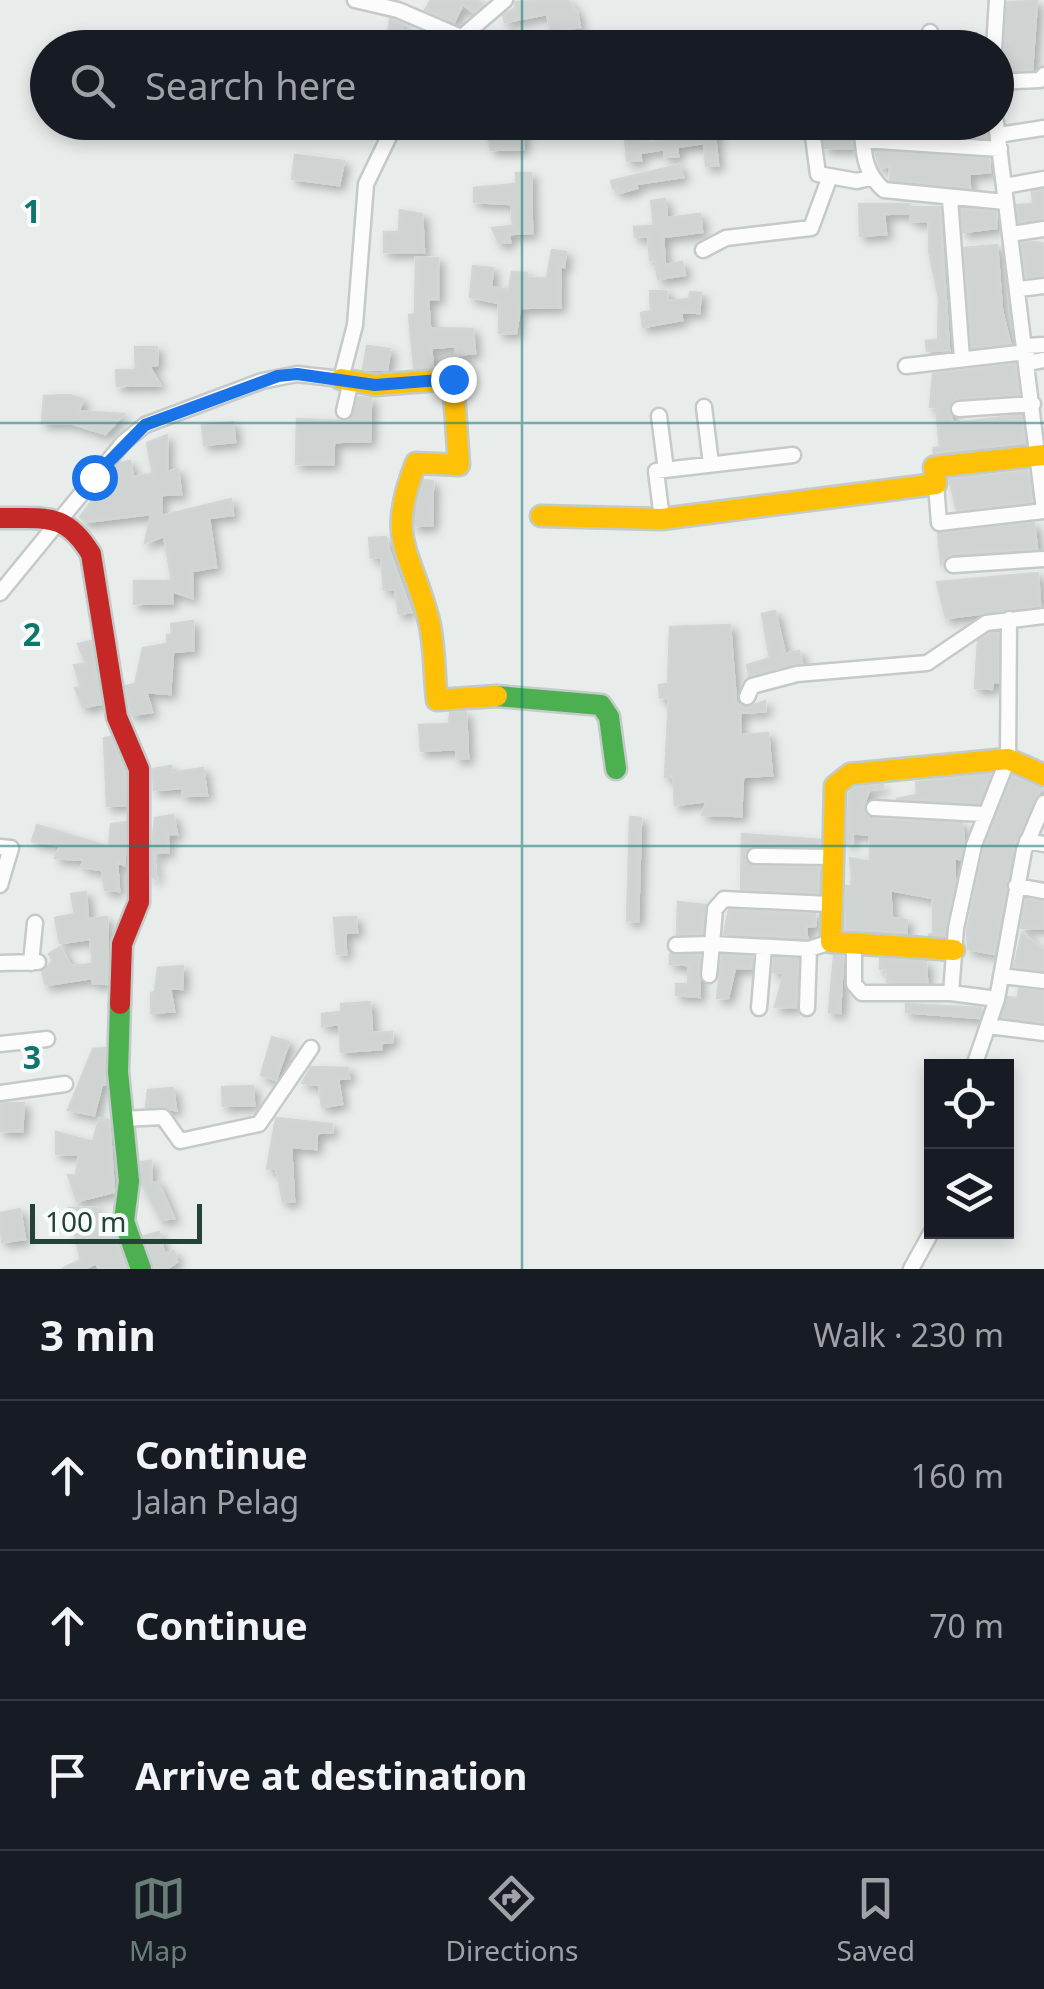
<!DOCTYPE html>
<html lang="en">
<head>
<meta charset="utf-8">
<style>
  :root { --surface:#171b24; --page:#20242c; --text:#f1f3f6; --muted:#9ea1a6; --line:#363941; --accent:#697e78 }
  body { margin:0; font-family:"Noto Sans",sans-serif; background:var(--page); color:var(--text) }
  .controls { position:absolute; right:30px; bottom:30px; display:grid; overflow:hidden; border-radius:0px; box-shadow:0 5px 15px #0003 }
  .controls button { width:90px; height:90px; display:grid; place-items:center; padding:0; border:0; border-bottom:2px solid var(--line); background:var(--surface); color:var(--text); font:50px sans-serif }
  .scale { position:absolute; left:30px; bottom:25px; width:172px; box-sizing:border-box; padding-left:10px; border:5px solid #24423a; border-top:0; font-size:28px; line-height:35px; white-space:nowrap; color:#24423a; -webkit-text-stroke:8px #f7fbf9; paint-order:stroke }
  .stop { position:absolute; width:30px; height:30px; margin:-22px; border:8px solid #1a73e8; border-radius:50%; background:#fff }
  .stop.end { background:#1a73e8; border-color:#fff; box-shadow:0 2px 10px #0008 }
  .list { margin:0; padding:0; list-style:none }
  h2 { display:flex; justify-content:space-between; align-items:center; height:130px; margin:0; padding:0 40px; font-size:42px }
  h2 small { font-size:32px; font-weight:400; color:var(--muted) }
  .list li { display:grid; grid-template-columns:65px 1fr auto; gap:30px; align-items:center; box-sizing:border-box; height:150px; padding:0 40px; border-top:2px solid var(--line) }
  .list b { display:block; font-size:38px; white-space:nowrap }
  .list p { margin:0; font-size:32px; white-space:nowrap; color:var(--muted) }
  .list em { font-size:32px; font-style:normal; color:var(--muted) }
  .icon { flex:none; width:55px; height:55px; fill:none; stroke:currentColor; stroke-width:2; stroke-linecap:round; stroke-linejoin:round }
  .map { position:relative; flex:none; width:1044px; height:1269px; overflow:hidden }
  .search { position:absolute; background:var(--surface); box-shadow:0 5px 15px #0003; left:30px; right:30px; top:30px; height:110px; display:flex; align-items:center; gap:25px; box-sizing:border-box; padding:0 35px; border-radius:55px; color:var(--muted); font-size:38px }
  .sheet { height:580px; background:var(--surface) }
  nav { display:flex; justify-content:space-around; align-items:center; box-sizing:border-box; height:140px; border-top:2px solid var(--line); background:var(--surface); font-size:28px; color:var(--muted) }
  nav a { display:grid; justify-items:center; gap:5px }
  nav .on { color:var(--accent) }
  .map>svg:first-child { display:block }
  .building { fill:#cfd4d2; stroke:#d1d6d4; stroke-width:2.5; filter:url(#shadow) }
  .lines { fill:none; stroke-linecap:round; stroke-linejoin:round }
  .street-casing { stroke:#c5cac8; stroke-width:19 }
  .fast-casing { stroke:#c3cbc8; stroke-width:25 }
  .slow-casing { stroke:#c3cbc8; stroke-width:25 }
  .jam-casing { stroke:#c3cbc8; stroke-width:25 }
  .street { stroke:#fcfcfc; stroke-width:14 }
  .fast { stroke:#4caf50; stroke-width:20 }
  .slow { stroke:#ffc107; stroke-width:20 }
  .jam { stroke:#c62828; stroke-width:20 }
  .route { stroke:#1a73e8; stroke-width:12 }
  .grid { fill:none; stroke:#0f766e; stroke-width:2.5; stroke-opacity:0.55 }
  .grid-label { font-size:32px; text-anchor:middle; font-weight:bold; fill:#0f766e; stroke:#f7fbf9; stroke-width:8; stroke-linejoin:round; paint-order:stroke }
</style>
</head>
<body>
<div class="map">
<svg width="1044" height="1269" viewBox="0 0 1044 1269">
  <defs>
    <filter id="shadow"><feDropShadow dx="5" dy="5" stdDeviation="5" flood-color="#0004"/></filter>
  </defs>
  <rect width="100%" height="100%" fill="#e8edeb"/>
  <path class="building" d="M 431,0 L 477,0 L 482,4 L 474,13 L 463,4 L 454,22 L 425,10 Z
    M 567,0 L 577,12 L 580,27 L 551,32 L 547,14 L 505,22 L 503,15 L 515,8 L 515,2 Z
    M 1037,1 L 1032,70 L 999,71 L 1008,2 Z
    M 390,19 L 403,24 L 401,29 L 430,39 L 425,48 L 386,48 Z
    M 663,122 L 714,125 L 718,165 L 706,166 L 704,143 L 677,147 L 678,156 L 665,157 L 664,149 L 640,153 L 641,160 L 627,161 L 625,138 L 643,136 L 644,143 L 665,140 Z
    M 822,122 L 833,122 L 834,132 L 851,130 L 853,148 L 825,148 Z
    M 872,122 L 985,122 L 987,138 L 872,130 Z
    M 487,129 L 523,130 L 523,149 L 491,150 Z
    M 875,151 L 989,159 L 990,172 L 969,174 L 970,188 L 890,180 L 890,166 L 880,168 Z
    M 295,155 L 344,161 L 339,185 L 292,179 Z
    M 679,165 L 683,177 L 636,184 L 637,188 L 619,193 L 617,187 L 613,188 L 611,181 Z
    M 516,173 L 531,173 L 532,233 L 509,234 L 510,242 L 499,243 L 492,228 L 513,226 L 511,204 L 474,202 L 474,188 L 516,184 Z
    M 1044,190 L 1044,219 L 1019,222 L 1017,205 L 1033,204 L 1032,192 Z
    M 665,199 L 667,218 L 700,214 L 702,232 L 663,237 L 665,265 L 682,262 L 685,275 L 658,279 L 655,260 L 650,260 L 648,236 L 635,237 L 634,227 L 654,226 L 651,201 Z
    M 859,204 L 909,204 L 909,213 L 884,214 L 886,234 L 860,236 Z
    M 911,207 L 940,207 L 949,350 L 927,351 L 926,341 L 938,340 L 939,298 L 929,251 L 929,221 L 911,221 Z
    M 961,208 L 996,212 L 996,228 L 963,232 Z
    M 400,210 L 422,214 L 424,252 L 384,252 L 384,232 L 399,232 Z
    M 1037,242 L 1044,244 L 1044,276 L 1026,277 L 1022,243 Z
    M 997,245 L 1002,311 L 1010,343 L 972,348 L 964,248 Z
    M 552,250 L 566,252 L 564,267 L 560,266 L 560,307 L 520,308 L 516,333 L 499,333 L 499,303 L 470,297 L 473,266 L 493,268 L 491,287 L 509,290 L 512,272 L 527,273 L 527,278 L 547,278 Z
    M 416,258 L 438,258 L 438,299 L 428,299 L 430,328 L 473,329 L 475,353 L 456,355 L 456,346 L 431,348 L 433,367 L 414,368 L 409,315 L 415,314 Z
    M 650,291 L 667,291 L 668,301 L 689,299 L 690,292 L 701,293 L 699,313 L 681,312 L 682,320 L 643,327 L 641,313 L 651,311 Z
    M 367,346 L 390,349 L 387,370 L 363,369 Z
    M 135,347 L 157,347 L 157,365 L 149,366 L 160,385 L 117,386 L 116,370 L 136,370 Z
    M 1015,364 L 1019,394 L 957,399 L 949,411 L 953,423 L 1022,415 L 1025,443 L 934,453 L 933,448 L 940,447 L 936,407 L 930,407 L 933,374 Z
    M 69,395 L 83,399 L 79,411 L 124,414 L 105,434 L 71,423 L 42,423 L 44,396 Z
    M 358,397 L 371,398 L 370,441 L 334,442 L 333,464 L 296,464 L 297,419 L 348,421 Z
    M 233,422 L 235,442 L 204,445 L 202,425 Z
    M 167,435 L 167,472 L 178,469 L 181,494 L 161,495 L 161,516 L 231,499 L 233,515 L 209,518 L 216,567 L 192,571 L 192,598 L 172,591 L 172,603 L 134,604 L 134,581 L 172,581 L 164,536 L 145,543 L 151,514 L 86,522 L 80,517 L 120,463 L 130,461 L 133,477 L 153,474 L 147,443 Z
    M 1028,471 L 1032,502 L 957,510 L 949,479 Z
    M 424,480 L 433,481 L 432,525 L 417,526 L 413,525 L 413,515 Z
    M 1034,523 L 1037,549 L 952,554 L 941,564 L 938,533 Z
    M 386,537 L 389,550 L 411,612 L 399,614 L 395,589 L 384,590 L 381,557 L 371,558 L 369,538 Z
    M 1038,573 L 1040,606 L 946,618 L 937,582 Z
    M 775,611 L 785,654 L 799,651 L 802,663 L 749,676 L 747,665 L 770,658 L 762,614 Z
    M 193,621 L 193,650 L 173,652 L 170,694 L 146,692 L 152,712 L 131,715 L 126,686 L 135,684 L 143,648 L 167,644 L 167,635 L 172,635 L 171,624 Z
    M 730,625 L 736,703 L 747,708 L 765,701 L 765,711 L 740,713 L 740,735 L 768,733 L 772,775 L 743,777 L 741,816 L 702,815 L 707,801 L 675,805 L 673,776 L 665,777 L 669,698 L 660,698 L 659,685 L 668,684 L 670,627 Z
    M 990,633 L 998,633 L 998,682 L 993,682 L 992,689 L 975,688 L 978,641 Z
    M 91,641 L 101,704 L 83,707 L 75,688 L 81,687 L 74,665 L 86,664 L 78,644 Z
    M 466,712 L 468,758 L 457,759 L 456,749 L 421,751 L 419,725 L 449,724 L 450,713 Z
    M 111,737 L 125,772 L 127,805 L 107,806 L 104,738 Z
    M 171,766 L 172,773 L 203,768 L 207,795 L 183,796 L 183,788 L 154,790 L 153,769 Z
    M 990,774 L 979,803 L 896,799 L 917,795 L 916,782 Z
    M 1013,776 L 1041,788 L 1014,848 L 994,954 L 968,949 L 967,930 L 984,848 Z
    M 883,785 L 883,788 L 869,790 L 863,808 L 870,819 L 962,823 L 964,843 L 960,859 L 954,858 L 955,882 L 945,936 L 928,935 L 933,934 L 933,898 L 890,890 L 892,918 L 907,920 L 906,933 L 845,929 L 846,886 L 851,886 L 852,877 L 850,858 L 870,862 L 870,835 L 852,833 L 852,843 L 847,844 L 849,793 L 855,787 Z
    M 173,815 L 177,834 L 168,834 L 168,852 L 154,853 L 156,879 L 152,877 L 151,859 L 155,818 Z
    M 630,817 L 641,818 L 638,921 L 627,921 Z
    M 128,822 L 124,865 L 117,862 L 119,891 L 105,890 L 102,870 L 81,867 L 84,860 L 55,858 L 60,846 L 32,841 L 37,825 L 109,847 L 111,824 Z
    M 742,834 L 820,840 L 819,846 L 754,846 L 745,855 L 754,866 L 819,867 L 818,893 L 741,889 Z
    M 86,892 L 88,919 L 107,917 L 107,984 L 93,983 L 92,978 L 46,985 L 42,972 L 53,961 L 49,954 L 60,947 L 71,966 L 93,964 L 90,939 L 60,943 L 55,918 L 75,914 L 71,894 Z
    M 1026,899 L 1044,901 L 1044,928 L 1021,928 Z
    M 678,902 L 706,905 L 702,934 L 677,934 Z
    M 729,910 L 815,914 L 815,926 L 806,927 L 807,938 L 724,934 Z
    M 356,917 L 357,932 L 345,933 L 346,954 L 337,954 L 334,918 Z
    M 1022,933 L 1044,950 L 1044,970 L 1014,967 Z
    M 670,954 L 700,955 L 699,997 L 676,995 L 676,984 L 688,984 L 689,965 L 670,964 Z
    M 722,955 L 752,957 L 751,968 L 735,968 L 728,998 L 717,998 Z
    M 834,956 L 843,957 L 840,1013 L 829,1012 Z
    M 774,958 L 798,959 L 796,1007 L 775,1007 L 784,973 L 773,972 Z
    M 880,959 L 926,962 L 927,982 L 887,982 L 887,969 L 880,969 Z
    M 183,966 L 182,989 L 170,988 L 174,1011 L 151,1013 L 151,993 L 155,992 L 158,968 Z
    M 1019,989 L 1044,992 L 1044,1022 L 1002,1017 L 1008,997 L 1018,998 Z
    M 370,1002 L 372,1033 L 392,1032 L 392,1042 L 381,1043 L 381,1049 L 341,1052 L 339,1024 L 322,1026 L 322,1014 L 341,1012 L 341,1004 Z
    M 906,1004 L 981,1008 L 981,1014 L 979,1018 L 906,1012 Z
    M 272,1037 L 289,1042 L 276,1080 L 261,1075 Z
    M 105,1048 L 105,1084 L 102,1084 L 94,1115 L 68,1110 L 93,1049 Z
    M 311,1067 L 348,1068 L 349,1078 L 338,1079 L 342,1104 L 322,1107 L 319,1085 L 302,1083 Z
    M 253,1086 L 254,1105 L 223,1106 L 222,1087 Z
    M 173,1088 L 176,1110 L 146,1107 L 148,1090 Z
    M 0,1103 L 24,1103 L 22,1131 L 0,1131 Z
    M 276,1118 L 332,1124 L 332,1132 L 317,1133 L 316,1149 L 291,1147 L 294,1201 L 283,1202 L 276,1168 L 267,1169 Z
    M 99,1119 L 109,1120 L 114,1192 L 77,1201 L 68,1175 L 76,1175 L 79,1154 L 56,1154 L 56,1132 L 93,1142 Z
    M 151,1161 L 151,1183 L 158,1182 L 174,1218 L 161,1220 L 142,1185 L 141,1162 Z
    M 69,1208 L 97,1208 L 100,1227 L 108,1226 L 109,1236 L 115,1236 L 126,1269 L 99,1269 L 96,1263 L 84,1269 L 62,1269 L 81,1260 Z
    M 20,1209 L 25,1239 L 2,1242 L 0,1213 Z
    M 159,1232 L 164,1254 L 174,1251 L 177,1262 L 166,1269 L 154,1269 L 144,1236 Z"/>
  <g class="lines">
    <g class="street-casing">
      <path id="street" d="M 355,0 L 398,10 L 461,37
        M 449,48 L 505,0
        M 929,48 L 930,32
        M 994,48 L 997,0
        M 996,82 L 1040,80 L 1044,75
        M 811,122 L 818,174 L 857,181 L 870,178
        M 861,122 C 864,150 862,171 884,190 L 1005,202
        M 996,122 L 1044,510
        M 998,135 L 1044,128
        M 863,140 L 1000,149
        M 1004,186 L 1044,179
        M 950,199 L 962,358
        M 1011,234 L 1044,229
        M 703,250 L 726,238 L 811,228 L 829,179
        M 1019,289 L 1044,286
        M 1026,346 L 1044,345
        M 1028,363 L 1044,360
        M 906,366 L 1027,352
        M 704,407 L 711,464
        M 959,409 L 1033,404
        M 344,411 L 351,381
        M 659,416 L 666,470
        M 936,484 L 939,523 L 1044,511
        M 662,519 L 656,471 L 793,455
        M 953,565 L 1044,559
        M 0,593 L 123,443 L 145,425 L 262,381 L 297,374 L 341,379 L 355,325 L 366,184 L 396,122
        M 747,697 L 752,686 L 797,674 L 927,663 L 986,623 L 1044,616
        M 874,808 L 983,814
        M 1027,841 L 1044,844
        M 0,847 L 11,848 L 0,885
        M 755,856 L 830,857
        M 1016,886 L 1044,891
        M 676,945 L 712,944 L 715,909 L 724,899 L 829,904
        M 854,946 L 854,984 L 862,993 L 951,993
        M 0,963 L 38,962
        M 31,963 L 35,923
        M 709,975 L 712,944 L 809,949 L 831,942
        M 1001,976 L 1044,981
        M 997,999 L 951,993 L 956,928 L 974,845 L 1008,759 L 1009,619
        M 759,1008 L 764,947
        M 807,1008 L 809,949
        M 988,1026 L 1044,1033
        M 0,1044 L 47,1039
        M 974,1066 L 997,999 L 1024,850 L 1044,803
        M 0,1093 L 65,1084
        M 122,1119 L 163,1117 L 180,1141 L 259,1124 L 311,1048
        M 911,1269 L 932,1231"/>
    </g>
    <g class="fast-casing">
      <path id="fast" d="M 497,696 L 601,705 L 609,717 L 616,769
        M 120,1004 L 118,1072 L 129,1181 L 124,1221 L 141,1269"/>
    </g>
    <g class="slow-casing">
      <path id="slow" d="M 341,379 L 375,385 L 453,379 L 459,465 L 416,463 C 385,542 411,549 429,621 C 435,647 434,674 437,700 L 497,696
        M 541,516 L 662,519 L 936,484 L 934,467 L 1044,455
        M 954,950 L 831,942 L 835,786 L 850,774 L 1008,759 L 1044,775"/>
    </g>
    <g class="jam-casing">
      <path id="jam" d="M 0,518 C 45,519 65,511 91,554 L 117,717 L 139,769 L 139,902 L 122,944 L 120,1004"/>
    </g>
    <use href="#street" class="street"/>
    <use href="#fast" class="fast"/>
    <use href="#slow" class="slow"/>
    <use href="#jam" class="jam"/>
  </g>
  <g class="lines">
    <path class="route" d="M 94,477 L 145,425 L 278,376 L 297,374 L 375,385 L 453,379"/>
  </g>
  <path class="grid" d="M 522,0 L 522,48M 522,122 L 522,1269M 0,423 L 1044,423M 0,846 L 1044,846"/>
  <g class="grid-label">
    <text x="32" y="223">1</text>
    <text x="32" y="646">2</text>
    <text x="32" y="1069">3</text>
  </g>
</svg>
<div class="controls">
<button><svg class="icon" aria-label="locate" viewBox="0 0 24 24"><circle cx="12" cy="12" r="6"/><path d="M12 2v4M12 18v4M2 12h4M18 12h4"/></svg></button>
<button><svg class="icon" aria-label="layers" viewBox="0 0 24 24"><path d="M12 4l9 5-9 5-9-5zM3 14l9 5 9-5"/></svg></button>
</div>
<div class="scale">100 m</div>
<div class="stop" style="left:94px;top:477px"></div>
<div class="stop end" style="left:453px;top:379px"></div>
<div class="search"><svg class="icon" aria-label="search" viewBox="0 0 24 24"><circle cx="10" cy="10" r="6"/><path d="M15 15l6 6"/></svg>Search here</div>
</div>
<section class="sheet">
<h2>3 min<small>Walk · 230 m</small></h2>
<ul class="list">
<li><svg class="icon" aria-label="ahead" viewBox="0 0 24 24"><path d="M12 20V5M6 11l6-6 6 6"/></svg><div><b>Continue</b><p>Jalan Pelag</p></div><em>160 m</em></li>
<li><svg class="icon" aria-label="ahead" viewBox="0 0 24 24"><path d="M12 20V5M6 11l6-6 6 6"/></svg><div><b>Continue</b></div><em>70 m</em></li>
<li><svg class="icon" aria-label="arrive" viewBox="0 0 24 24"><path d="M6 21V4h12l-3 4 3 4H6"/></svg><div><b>Arrive at destination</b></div></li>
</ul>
</section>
<nav>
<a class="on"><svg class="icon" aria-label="map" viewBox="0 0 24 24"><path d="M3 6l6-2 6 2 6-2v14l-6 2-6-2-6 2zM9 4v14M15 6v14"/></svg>Map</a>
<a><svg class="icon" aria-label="directions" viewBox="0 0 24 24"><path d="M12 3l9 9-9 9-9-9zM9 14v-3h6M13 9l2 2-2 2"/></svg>Directions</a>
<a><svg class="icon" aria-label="saved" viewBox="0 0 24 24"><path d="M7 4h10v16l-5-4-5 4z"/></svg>Saved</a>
</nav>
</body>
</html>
